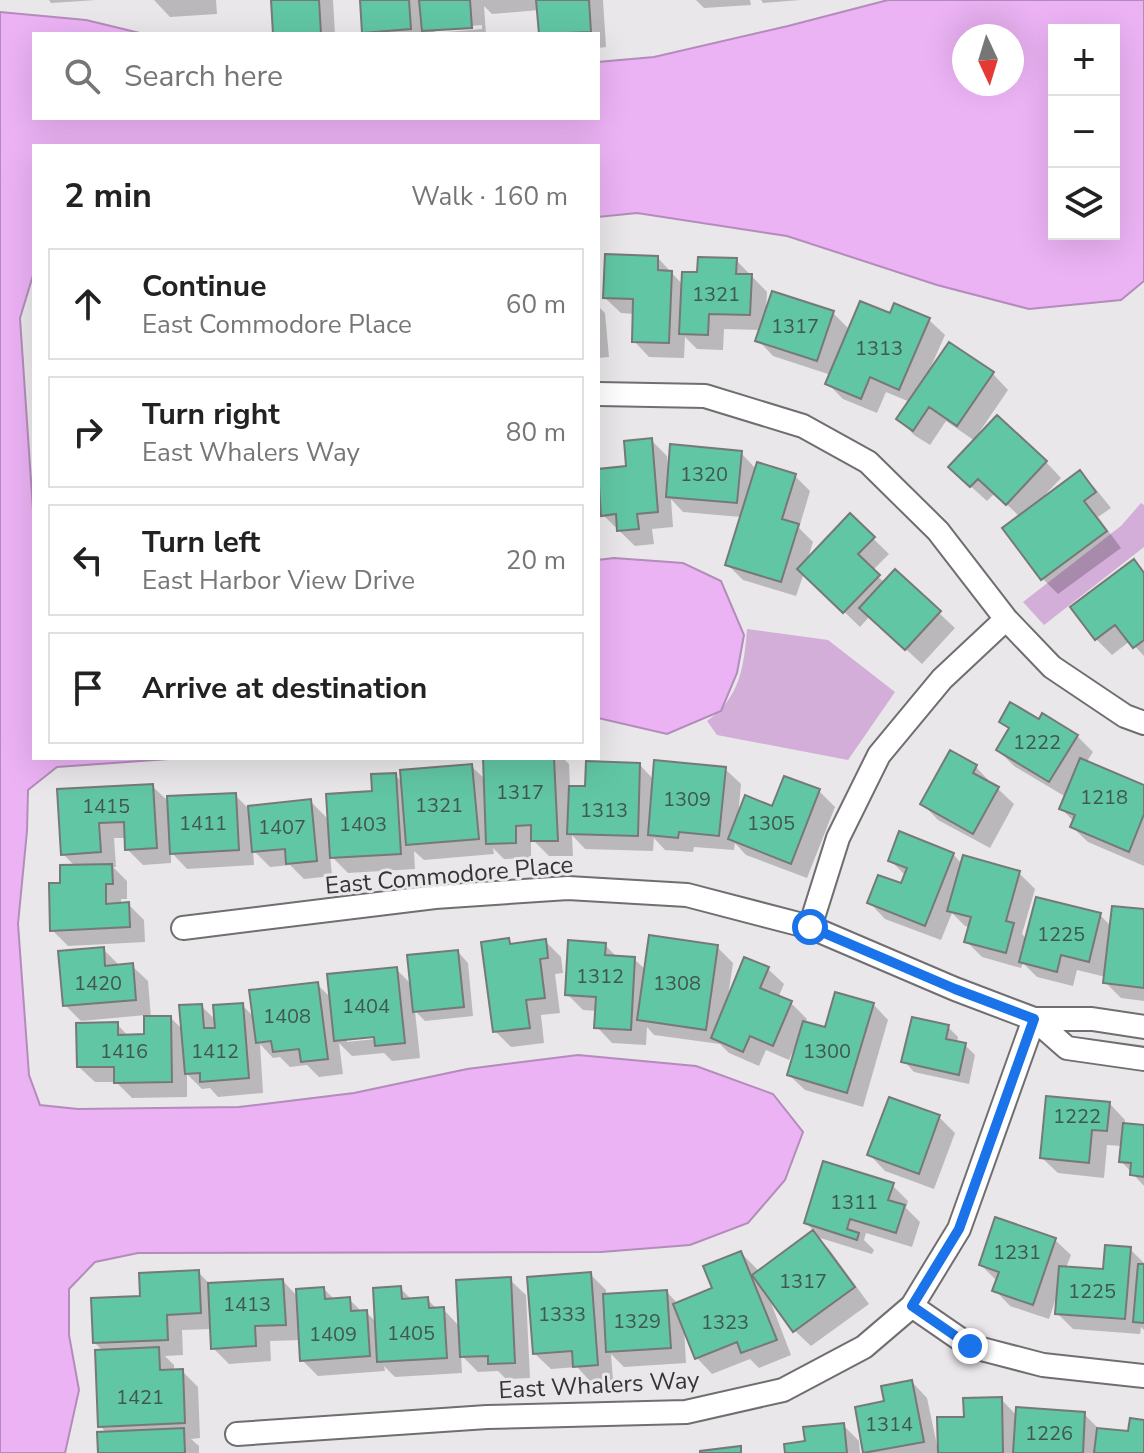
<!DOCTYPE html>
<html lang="en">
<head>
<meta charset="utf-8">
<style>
  :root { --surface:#fff; --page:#f2f2f2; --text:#222; --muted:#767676; --line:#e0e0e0 }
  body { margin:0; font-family:"Nunito Sans",sans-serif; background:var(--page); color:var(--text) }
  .controls { position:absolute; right:24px; top:24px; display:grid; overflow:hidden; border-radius:0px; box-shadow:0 8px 32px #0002 }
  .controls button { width:72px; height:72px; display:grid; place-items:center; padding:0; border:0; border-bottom:2px solid var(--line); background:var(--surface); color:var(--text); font:40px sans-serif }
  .compass { position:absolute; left:952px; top:24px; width:72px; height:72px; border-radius:50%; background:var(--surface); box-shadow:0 8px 32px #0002; rotate:176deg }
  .stop { position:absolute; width:24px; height:24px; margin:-18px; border:6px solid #1a73e8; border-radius:50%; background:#fff }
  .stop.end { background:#1a73e8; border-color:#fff; box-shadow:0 2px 8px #0008 }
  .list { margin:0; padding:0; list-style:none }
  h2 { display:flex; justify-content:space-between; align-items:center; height:104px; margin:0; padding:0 32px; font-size:34px }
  h2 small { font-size:26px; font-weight:400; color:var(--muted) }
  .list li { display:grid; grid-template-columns:52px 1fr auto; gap:24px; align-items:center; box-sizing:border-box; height:112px; margin:0 16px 16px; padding:0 16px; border:2px solid var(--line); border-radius:0px }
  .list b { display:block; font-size:30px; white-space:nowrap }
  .list p { margin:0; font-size:26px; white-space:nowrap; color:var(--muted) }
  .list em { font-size:26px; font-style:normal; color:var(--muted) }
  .icon { flex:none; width:44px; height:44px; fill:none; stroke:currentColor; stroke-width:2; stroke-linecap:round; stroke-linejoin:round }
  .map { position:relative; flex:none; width:1144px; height:1453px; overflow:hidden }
  .search { position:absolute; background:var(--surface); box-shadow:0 8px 32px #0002; left:32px; top:32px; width:568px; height:88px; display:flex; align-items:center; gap:20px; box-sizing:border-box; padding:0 28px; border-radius:0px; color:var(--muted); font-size:30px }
  .panel { position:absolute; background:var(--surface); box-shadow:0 8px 32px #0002; left:32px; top:144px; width:568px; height:616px; border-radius:0px }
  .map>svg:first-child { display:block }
  .green { fill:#d2aed8 }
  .water { fill:#ebb2f4; stroke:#b48cbb; stroke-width:2; fill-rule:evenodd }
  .shadow { fill:#0003; fill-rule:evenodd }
  .building { fill:#61c6a4; stroke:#767978; stroke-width:2 }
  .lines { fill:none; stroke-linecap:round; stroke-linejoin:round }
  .minor-casing { stroke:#706e70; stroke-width:26 }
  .minor { stroke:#fff; stroke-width:22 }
  .route { stroke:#1a73e8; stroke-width:10 }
  .labels { text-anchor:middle; stroke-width:6; stroke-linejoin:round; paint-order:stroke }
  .number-label { font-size:20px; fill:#405852 }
  .street-label { font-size:24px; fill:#353436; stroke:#e9e7e9 }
</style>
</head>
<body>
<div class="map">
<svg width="1144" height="1453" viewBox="0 0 1144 1453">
  <rect width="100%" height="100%" fill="#e9e7e9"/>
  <path class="green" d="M 1141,503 L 1144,505 L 1144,547 L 1044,625 L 1023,602 L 1121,526 Z
    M 747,629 L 828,640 L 895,692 L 848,760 L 717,735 L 707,721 C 740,698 744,667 747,629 Z"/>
  <path class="water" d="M 888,0 L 1144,0 L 1144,281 L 1121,300 L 1029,309 L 937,285 L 787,236 L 637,213 L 598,217 L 598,146 L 34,146 L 34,272 L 20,318 L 34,525 L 34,758 L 183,758 L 57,767 L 28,790 L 27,831 L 18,924 L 29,1075 L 40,1105 L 78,1109 L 239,1107 L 354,1093 L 467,1069 L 578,1055 L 696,1066 L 773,1094 L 803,1132 L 785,1180 L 748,1223 L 690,1245 L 601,1252 L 138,1253 L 95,1262 L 69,1289 L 69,1335 L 79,1390 L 65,1453 L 0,1453 L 0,12 L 86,20 L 144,34 L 34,34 L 34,118 L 598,118 L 598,62 L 654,57 L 788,26 ZM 1054,30 L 1114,30 L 1114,234 L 1054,234 ZM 1012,36 L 1012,84 L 964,84 L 964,36 Z
    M 614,558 L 683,563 L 721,581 L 744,635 L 737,673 L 721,711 L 667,734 L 598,718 L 598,560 Z"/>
  <path class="shadow" d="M 49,0 L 96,0 L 51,3 Z
    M 154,0 L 216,0 L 217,14 L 170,17 Z
    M 273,0 L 333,0 L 335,34 L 275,34 Z
    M 362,0 L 603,0 L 606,47 L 598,48 L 598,34 L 541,34 L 539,10 L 492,14 L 484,6 L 486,34 L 427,34 L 425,32 L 425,34 L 366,34 L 364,32 ZM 482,25 L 482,29 L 435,33 L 435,29 Z
    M 696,0 L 750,0 L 751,5 L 704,8 Z
    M 761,0 L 800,0 L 763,3 Z
    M 658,258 L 683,285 L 699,274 L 736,260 L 767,292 L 766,312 L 833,313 L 850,330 L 891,315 L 929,320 L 945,335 L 929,371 L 950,345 L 993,374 L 1008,390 L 976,437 L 1046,462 L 1061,478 L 1045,495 L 1046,497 L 1079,472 L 1095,488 L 1111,508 L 1098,517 L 1121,548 L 1058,594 L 1043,579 L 1004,528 L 1020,517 L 995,493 L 987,501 L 967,483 L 975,441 L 946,421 L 930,445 L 914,435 L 899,419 L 910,402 L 886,392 L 877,413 L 843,399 L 827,383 L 831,375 L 773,356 L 758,340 L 761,330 L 724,329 L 723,350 L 697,349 L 685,337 L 684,358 L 649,357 L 634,341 L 635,314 L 621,313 L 605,298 Z
    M 598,306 L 605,313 L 609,357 L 598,358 Z
    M 651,440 L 667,456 L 668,469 L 741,453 L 756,469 L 795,476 L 810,491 L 799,528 L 813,542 L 807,561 L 850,516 L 889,554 L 872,571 L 885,583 L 895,572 L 955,628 L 922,664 L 870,616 L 860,627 L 804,573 L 796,596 L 743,580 L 727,564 L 741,517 L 683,512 L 671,499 L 673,527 L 652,529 L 654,544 L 635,546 L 603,515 L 628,468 Z
    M 1134,562 L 1144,572 L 1144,656 L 1130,641 L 1112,655 L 1096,639 L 1073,608 Z
    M 1001,721 L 1040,722 L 1077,736 L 1093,752 L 1086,763 L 1144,787 L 1144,866 L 1088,842 L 1072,827 L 1074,822 L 1061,808 L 1066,797 L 1014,766 L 998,750 L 1010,730 Z
    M 485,758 L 563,758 L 569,764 L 570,788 L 587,788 L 640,765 L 654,780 L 725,769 L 741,784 L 738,817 L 773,808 L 819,791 L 835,807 L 807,878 L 746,855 L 735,843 L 734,850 L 694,847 L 693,852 L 665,850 L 654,838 L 653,851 L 585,849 L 572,835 L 573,856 L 549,856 L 531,838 L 531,858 L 504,859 L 493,848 L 494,854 L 424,860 L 414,851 L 415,869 L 348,873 L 330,855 L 332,876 L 304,879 L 290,865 L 270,867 L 253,850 L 254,865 L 187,869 L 171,852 L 171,863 L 143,865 L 127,849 L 126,838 L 114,838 L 116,867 L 113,867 L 127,881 L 127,899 L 121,899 L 121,905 L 128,904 L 144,920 L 145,942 L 68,946 L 52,930 L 62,884 L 76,867 L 63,854 L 59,791 L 152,786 L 169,802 L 235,795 L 248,808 L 311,802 L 330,821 L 374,793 L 395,775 L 403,783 L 472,767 L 486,780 Z
    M 976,767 L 991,783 L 990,785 L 998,789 L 1014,804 L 990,848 L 938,820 L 923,804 Z
    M 953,854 L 962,864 L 1019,873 L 1035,889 L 1022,934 L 1027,939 L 1100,915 L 1112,927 L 1144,911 L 1144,1001 L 1121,998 L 1105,982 L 1106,977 L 1077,970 L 1073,986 L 1037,977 L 1023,963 L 1021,968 L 982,957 L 966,941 L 970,927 L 965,926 L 952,913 L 941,940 L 885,919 L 870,903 L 902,886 L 906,876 L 890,860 Z
    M 508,940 L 514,946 L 545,941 L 561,957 L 563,973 L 555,974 L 560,1013 L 541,1015 L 544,1043 L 511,1047 L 495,1031 Z
    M 605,945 L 618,958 L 634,959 L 646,970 L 717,947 L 733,963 L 728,997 L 768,969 L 784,984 L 778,998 L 791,1003 L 807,1019 L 805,1024 L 826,1030 L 873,1004 L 888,1020 L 863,1107 L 805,1090 L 789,1075 L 796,1050 L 794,1049 L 789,1060 L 766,1050 L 759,1066 L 729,1053 L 720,1044 L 654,1035 L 647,1027 L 646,1045 L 612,1043 L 597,1027 L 597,1011 L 583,1010 L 567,994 Z
    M 103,949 L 119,965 L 132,966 L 148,981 L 151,1018 L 171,1018 L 183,1030 L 201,1006 L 217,1021 L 242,1005 L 254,1017 L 317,984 L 331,998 L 396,969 L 412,985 L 458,952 L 468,963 L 473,1016 L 425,1021 L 415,1011 L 420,1058 L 392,1061 L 384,1053 L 352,1056 L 339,1043 L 343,1074 L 319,1077 L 307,1065 L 290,1067 L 280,1057 L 273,1058 L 260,1044 L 263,1093 L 218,1097 L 210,1088 L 202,1089 L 187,1074 L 187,1097 L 132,1098 L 116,1082 L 95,1082 L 79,1067 L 117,1024 L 129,1037 L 146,1036 L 146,1015 L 81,1021 L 65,1005 ZM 383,1034 L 384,1038 L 347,1042 L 347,1038 Z
    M 948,1027 L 958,1037 L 957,1043 L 965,1045 L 975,1055 L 969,1084 L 914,1072 L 904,1061 Z
    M 1110,1104 L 1125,1120 L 1125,1125 L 1144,1127 L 1144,1186 L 1121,1161 L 1122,1146 L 1107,1145 L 1104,1178 L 1058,1173 L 1042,1158 Z
    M 939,1117 L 955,1133 L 934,1189 L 885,1171 L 870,1155 Z
    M 892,1185 L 908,1201 L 906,1208 L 920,1222 L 912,1247 L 866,1233 L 864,1240 L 874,1250 L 872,1254 L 817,1237 L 829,1249 L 869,1304 L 811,1346 L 795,1331 L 768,1295 L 791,1355 L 759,1368 L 750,1359 L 712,1374 L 697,1358 L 684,1327 L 686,1363 L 624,1367 L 611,1354 L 613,1380 L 591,1382 L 577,1367 L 551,1369 L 535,1354 L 590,1274 L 606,1290 L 606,1296 L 667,1292 L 678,1304 L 714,1290 L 741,1253 L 757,1269 L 758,1273 L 815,1232 L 806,1223 Z
    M 1055,1240 L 1071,1255 L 1066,1268 L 1104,1271 L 1130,1249 L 1144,1263 L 1144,1330 L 1141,1327 L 1140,1334 L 1073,1329 L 1057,1313 L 1057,1295 L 1049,1319 L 1010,1306 L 995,1290 L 998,1282 L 981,1265 Z
    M 198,1272 L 211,1285 L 283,1281 L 298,1297 L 324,1289 L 335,1300 L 349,1299 L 362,1312 L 366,1312 L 377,1323 L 400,1288 L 412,1300 L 427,1299 L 438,1310 L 443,1309 L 460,1327 L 510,1280 L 526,1295 L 530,1378 L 506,1379 L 498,1371 L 478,1372 L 461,1355 L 462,1373 L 395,1377 L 384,1366 L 385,1371 L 318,1376 L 302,1360 L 301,1340 L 270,1341 L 271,1361 L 229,1364 L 213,1348 L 212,1329 L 182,1330 L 183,1355 L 165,1356 L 174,1365 L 174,1372 L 182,1371 L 198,1387 L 200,1438 L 191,1439 L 199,1446 L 199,1453 L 100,1453 L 108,1434 L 100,1426 L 103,1351 L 95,1343 L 142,1298 Z
    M 912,1382 L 927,1398 L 938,1450 L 940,1450 L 966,1419 L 1001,1399 L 1017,1416 L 1084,1414 L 1100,1430 L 1130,1433 L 1144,1422 L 1144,1453 L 866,1453 L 886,1403 Z
    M 843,1425 L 859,1441 L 860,1453 L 787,1453 Z"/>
  <path class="building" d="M 271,0 L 319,0 L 321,34 L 273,34 Z
    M 360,0 L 409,0 L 411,29 L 362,33 Z
    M 419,0 L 470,0 L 472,28 L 422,31 Z
    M 536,0 L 589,0 L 591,32 L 539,34 Z
    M 605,254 L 658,256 L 658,270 L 672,271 L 669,343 L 632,342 L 633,299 L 603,298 Z
    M 698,257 L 737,258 L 736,274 L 752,274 L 750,315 L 709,314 L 708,335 L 679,334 L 682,272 L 697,272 Z
    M 772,291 L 834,311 L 817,361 L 755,341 Z
    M 860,301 L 890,313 L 894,303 L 930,318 L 899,390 L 870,377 L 861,399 L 825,384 Z
    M 949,342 L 994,372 L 957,426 L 929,407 L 913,431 L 896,419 Z
    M 997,415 L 1047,461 L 1006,505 L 978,479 L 970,487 L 948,467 Z
    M 652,438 L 658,512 L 637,514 L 639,529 L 617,531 L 616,514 L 601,516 L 598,469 L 626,466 L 624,441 Z
    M 670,444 L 742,451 L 737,503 L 666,497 Z
    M 757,462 L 796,474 L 782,519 L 799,524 L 781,582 L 725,565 Z
    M 1080,470 L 1096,492 L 1084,501 L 1107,531 L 1041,580 L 1002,528 Z
    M 850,513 L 875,537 L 858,554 L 880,575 L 843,613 L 797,569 Z
    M 1134,559 L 1144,573 L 1144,640 L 1133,648 L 1115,625 L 1095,640 L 1070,607 Z
    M 895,569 L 941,611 L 905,650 L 859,608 Z
    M 1010,702 L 1039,719 L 1042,713 L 1078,735 L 1049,782 L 996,750 L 1009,728 L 999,722 Z
    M 950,750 L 977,765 L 973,773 L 999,787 L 973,834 L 920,804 Z
    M 483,758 L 554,758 L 558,841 L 531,841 L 531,825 L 516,826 L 516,843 L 486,844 Z
    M 1080,758 L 1144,785 L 1144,814 L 1129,852 L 1070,827 L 1075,815 L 1059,809 Z
    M 654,760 L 726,767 L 719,836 L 679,832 L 678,838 L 648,835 Z
    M 586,761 L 640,763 L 638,836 L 567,834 L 569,786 L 585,786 Z
    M 472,764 L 479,839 L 406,845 L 400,770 Z
    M 396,773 L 401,854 L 330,858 L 326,794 L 372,791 L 371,774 Z
    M 784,776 L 820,789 L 791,864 L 728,839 L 745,795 L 772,806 Z
    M 153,784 L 157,848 L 125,850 L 124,822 L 99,823 L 101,852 L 61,855 L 57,789 Z
    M 236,793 L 239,850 L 170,854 L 167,796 Z
    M 311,799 L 317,861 L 286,864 L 285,849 L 252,852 L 248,806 Z
    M 899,831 L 954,853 L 925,926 L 867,903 L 878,875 L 901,883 L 907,868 L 888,861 Z
    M 963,855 L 1020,871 L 1006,921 L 1014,923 L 1006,953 L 964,942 L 971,917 L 947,911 Z
    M 112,864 L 113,884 L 106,884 L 106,904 L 129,902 L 130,927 L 50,931 L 49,883 L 60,883 L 60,865 Z
    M 1036,897 L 1101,913 L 1089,962 L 1061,955 L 1057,972 L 1019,962 Z
    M 1112,906 L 1144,909 L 1144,988 L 1103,983 Z
    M 649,935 L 718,945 L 706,1030 L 637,1020 Z
    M 509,938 L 510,944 L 546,939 L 548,958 L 540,959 L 545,998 L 526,1000 L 530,1028 L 493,1032 L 481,942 Z
    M 568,940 L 606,943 L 605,955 L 635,957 L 631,1030 L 594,1028 L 596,997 L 565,995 Z
    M 104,947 L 105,966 L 133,963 L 136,1000 L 63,1006 L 58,951 Z
    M 458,950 L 464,1007 L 413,1012 L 407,955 Z
    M 744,957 L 769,967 L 760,988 L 792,1001 L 773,1046 L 750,1036 L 743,1052 L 711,1038 Z
    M 397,967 L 405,1043 L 375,1046 L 374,1037 L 334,1041 L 327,974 Z
    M 318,982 L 328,1059 L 301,1062 L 299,1049 L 273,1052 L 271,1041 L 256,1043 L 249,990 Z
    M 835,992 L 874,1003 L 847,1093 L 787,1075 L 803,1021 L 825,1027 Z
    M 243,1003 L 249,1078 L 200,1082 L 200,1073 L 185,1074 L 179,1005 L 202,1004 L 204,1028 L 215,1028 L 213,1005 Z
    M 144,1016 L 171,1016 L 172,1082 L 114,1083 L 114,1067 L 77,1067 L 76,1023 L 118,1022 L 118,1035 L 144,1034 Z
    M 912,1017 L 949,1025 L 946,1039 L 966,1043 L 959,1075 L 901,1062 Z
    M 1046,1096 L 1110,1102 L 1107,1131 L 1092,1130 L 1089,1163 L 1040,1158 Z
    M 889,1097 L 940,1115 L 919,1174 L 867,1155 Z
    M 1123,1123 L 1144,1125 L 1144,1177 L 1130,1175 L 1131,1163 L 1119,1162 Z
    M 823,1161 L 894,1183 L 888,1200 L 905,1205 L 896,1233 L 850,1219 L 847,1229 L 859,1233 L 857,1240 L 804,1223 Z
    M 995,1217 L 1056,1238 L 1033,1305 L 992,1291 L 999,1272 L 979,1265 Z
    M 813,1230 L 855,1287 L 793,1332 L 752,1275 Z
    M 1105,1245 L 1131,1247 L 1125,1319 L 1055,1314 L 1059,1266 L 1103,1269 Z
    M 741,1251 L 777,1340 L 741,1353 L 737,1342 L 695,1359 L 673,1304 L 712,1288 L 703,1266 Z
    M 1138,1264 L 1144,1264 L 1144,1323 L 1133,1322 Z
    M 199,1270 L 201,1313 L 167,1315 L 168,1340 L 93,1343 L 91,1298 L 140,1296 L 139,1273 Z
    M 591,1272 L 598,1365 L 573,1367 L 572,1351 L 533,1354 L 527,1277 Z
    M 511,1277 L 515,1363 L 488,1364 L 488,1356 L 460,1357 L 456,1280 Z
    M 283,1279 L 286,1325 L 255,1326 L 256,1346 L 211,1349 L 208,1283 Z
    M 401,1286 L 402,1299 L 428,1297 L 429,1308 L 444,1307 L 447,1358 L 377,1362 L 373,1288 Z
    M 324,1287 L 325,1299 L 350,1297 L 351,1311 L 367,1310 L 370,1356 L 300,1361 L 296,1289 Z
    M 667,1290 L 671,1348 L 606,1352 L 603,1294 Z
    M 159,1347 L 160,1370 L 183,1369 L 185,1423 L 98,1427 L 95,1350 Z
    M 912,1380 L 924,1442 L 863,1453 L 855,1407 L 884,1401 L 881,1386 Z
    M 1002,1397 L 1003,1453 L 938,1453 L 937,1417 L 964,1417 L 963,1398 Z
    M 1016,1407 L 1085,1412 L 1083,1453 L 1013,1453 Z
    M 1130,1418 L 1144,1420 L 1144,1453 L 1094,1453 L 1097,1428 L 1128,1431 Z
    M 844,1423 L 847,1453 L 785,1453 L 784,1444 L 805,1441 L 803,1427 Z
    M 184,1428 L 185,1453 L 98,1453 L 97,1432 Z
    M 741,1446 L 741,1453 L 700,1453 L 700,1451 Z"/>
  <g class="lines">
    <g class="minor-casing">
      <path id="minor" d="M 598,394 L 705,396 L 803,426 L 868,462 L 938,531 L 1006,619 L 1052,667 L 1125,716 L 1144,723
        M 810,927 L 838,838 L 879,755 L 942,679 L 1006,619
        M 183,928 L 435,897 L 568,888 L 687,895 L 810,927 L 955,989 L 1034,1019 L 1092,1019 L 1144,1027
        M 1034,1019 L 1067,1048 L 1144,1059
        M 912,1306 L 970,1346 L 1043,1365 L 1144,1376
        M 237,1434 L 487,1417 L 686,1412 L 783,1390 L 864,1347 L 912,1306 L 959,1229 L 1034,1019"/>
    </g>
    <use href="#minor" class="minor"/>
  </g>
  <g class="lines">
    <path class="route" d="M 810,927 L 955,989 L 1034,1019 L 959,1229 L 912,1306 L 970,1346"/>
  </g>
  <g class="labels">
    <g class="number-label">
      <text x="716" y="301">1321</text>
      <text x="795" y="333">1317</text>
      <text x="879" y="355">1313</text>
      <text x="704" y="481">1320</text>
      <text x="1037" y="749">1222</text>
      <text x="520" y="799">1317</text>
      <text x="1104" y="804">1218</text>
      <text x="687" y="806">1309</text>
      <text x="439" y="812">1321</text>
      <text x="106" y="813">1415</text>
      <text x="604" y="817">1313</text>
      <text x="203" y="830">1411</text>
      <text x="771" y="830">1305</text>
      <text x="363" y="831">1403</text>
      <text x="282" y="834">1407</text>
      <text x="1061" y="941">1225</text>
      <text x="600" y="983">1312</text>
      <text x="98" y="990">1420</text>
      <text x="677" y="990">1308</text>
      <text x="366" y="1013">1404</text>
      <text x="287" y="1023">1408</text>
      <text x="124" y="1058">1416</text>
      <text x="215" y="1058">1412</text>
      <text x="827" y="1058">1300</text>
      <text x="1077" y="1123">1222</text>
      <text x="854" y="1209">1311</text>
      <text x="1017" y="1259">1231</text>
      <text x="803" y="1288">1317</text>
      <text x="1092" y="1298">1225</text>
      <text x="247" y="1311">1413</text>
      <text x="562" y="1321">1333</text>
      <text x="637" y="1328">1329</text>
      <text x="725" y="1329">1323</text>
      <text x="411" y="1340">1405</text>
      <text x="333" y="1341">1409</text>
      <text x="140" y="1404">1421</text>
      <text x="889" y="1431">1314</text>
      <text x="1049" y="1440">1226</text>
    </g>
    <g class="street-label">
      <text transform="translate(449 875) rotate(-5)" y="8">East Commodore Place</text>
      <text transform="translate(599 1385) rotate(-3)" y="8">East Whalers Way</text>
    </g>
  </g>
</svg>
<div class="controls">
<button>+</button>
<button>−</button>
<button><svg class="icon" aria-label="layers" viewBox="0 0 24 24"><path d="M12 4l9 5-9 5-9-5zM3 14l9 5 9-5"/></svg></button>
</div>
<svg class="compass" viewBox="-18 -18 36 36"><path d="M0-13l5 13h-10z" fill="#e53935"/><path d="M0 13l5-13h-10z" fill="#767676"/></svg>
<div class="stop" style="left:810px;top:927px"></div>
<div class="stop end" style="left:970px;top:1346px"></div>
<div class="search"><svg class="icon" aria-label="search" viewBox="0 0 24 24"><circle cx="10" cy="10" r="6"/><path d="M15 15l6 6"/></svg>Search here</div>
<section class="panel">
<h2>2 min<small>Walk · 160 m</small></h2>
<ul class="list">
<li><svg class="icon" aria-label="ahead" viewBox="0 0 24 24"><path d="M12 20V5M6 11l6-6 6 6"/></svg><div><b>Continue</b><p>East Commodore Place</p></div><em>60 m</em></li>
<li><svg class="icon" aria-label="right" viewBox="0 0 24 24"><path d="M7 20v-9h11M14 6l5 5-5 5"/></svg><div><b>Turn right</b><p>East Whalers Way</p></div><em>80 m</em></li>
<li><svg class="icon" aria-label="left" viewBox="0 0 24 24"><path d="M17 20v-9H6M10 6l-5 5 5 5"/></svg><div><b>Turn left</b><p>East Harbor View Drive</p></div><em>20 m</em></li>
<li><svg class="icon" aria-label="arrive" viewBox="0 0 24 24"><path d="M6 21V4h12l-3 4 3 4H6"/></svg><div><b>Arrive at destination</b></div></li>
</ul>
</section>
</div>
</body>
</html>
